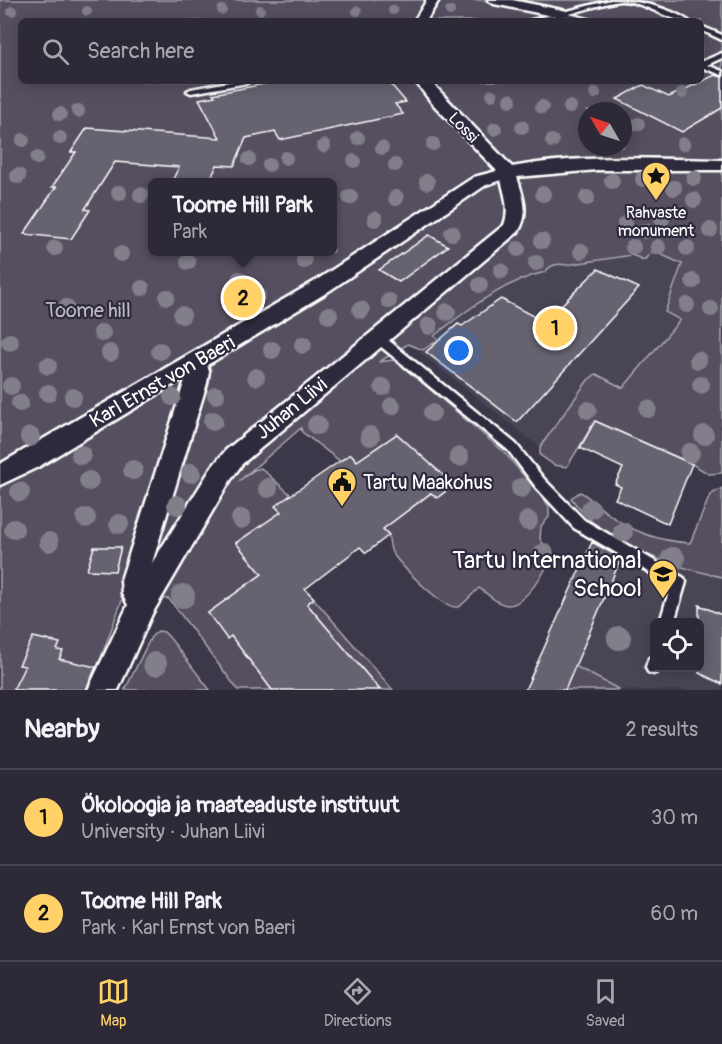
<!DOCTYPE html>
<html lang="en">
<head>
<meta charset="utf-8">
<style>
  :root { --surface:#2d2937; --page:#35313f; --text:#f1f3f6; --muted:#a7a6ad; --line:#484552; --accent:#ffd166 }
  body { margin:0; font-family:Pangolin,sans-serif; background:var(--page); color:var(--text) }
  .controls { position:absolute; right:18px; bottom:18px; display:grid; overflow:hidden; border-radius:9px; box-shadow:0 3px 15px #0003 }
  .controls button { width:54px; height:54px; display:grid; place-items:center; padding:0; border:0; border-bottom:2px solid var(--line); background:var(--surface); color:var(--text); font:30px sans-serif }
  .compass { position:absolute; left:578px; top:102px; width:54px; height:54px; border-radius:50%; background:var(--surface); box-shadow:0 3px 15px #0003; rotate:309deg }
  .you { position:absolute; left:459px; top:351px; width:21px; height:21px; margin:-15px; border:4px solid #fff; border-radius:50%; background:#1a73e8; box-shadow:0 0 0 9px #1a73e833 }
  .badge { display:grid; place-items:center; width:39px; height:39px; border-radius:50%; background:var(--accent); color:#111; font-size:20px; font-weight:700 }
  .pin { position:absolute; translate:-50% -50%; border:3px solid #fff; box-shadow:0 2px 6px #0006 }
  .popup { position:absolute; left:148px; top:178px; width:189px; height:78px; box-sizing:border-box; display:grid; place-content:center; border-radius:9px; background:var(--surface); filter:drop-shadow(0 2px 4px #0005); font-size:20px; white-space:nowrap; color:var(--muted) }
  .popup b { font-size:22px; color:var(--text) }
  .popup::after { content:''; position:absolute; left:50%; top:100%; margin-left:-12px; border:12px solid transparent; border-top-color:var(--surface) }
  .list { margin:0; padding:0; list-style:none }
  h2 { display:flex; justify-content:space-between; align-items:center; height:78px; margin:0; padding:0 24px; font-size:26px }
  h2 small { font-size:20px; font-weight:400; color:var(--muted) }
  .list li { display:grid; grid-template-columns:39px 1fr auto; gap:18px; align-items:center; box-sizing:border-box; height:96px; padding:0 24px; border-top:2px solid var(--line) }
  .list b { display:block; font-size:22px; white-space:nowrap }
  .list p { margin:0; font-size:20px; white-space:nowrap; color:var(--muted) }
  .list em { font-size:20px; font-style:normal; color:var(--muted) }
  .icon { flex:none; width:33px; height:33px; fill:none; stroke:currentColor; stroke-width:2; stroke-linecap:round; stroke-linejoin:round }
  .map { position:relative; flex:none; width:722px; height:690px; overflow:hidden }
  .search { position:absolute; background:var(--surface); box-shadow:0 3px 15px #0003; left:18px; right:18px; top:18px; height:66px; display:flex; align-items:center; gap:15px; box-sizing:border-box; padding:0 21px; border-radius:9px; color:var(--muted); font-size:22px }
  .sheet { height:270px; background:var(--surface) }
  nav { display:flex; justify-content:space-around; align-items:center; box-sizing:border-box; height:84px; border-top:2px solid var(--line); background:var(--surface); font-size:16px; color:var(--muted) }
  nav a { display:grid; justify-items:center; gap:3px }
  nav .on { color:var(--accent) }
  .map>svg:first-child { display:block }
  .built { fill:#494455; fill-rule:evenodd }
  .green { fill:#555060; stroke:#aaa8b0; stroke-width:1.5; fill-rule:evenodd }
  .building { fill:#666270; stroke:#fff; stroke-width:1.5 }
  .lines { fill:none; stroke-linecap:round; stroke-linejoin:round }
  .lane-casing { stroke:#fff; stroke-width:5 }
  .street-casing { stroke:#fff; stroke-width:5 }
  .lane { fill:#2f2a3d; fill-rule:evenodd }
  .street { fill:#2f2a3d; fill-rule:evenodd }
  .tree { fill:#827e8a }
  .labels { text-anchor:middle; stroke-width:4.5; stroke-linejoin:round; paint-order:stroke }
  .far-street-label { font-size:16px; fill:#fff; stroke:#2f2a3d }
  .far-poi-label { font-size:16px; fill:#fff; stroke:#2f2a3d }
  .park-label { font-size:20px; fill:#bbb9bf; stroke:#2f2a3d }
  .street-label { font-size:20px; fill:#fff; stroke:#2f2a3d }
  .poi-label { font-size:20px; fill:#fff; stroke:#2f2a3d; text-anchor:start }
  .near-poi-label { font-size:24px; fill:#fff; stroke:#2f2a3d; text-anchor:end }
</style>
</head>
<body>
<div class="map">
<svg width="722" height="690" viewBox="0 0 722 690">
  <rect width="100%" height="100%" fill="#3c3749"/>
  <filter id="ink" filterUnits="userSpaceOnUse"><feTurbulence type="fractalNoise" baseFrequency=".0167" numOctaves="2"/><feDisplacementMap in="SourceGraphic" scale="12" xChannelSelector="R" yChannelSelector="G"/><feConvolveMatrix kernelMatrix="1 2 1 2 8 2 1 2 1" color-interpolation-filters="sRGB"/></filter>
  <g filter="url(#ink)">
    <path class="built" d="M 653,251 L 682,264 L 665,312 L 680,320 L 623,389 L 596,374 L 588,380 L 540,447 L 420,353 L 422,346 L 509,280 L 565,262 Z
      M 638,549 L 669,563 L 722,577 L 722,690 L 620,690 L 575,666 L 622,556 ZM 654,622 L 700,622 L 700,668 L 654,668 Z"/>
    <path class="green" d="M 0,0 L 722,0 L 722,473 L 709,474 L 692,464 L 595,421 L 567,467 L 554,465 L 540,455 L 540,447 L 588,380 L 596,374 L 623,388 L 680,320 L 665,312 L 682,264 L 656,252 L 651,253 L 644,260 L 632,255 L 566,265 C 558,263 550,265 545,272 C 503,282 468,309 434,336 L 438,340 L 423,350 L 408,344 L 379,362 L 393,360 L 408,371 L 504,452 L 549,506 L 549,517 L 541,526 L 540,539 L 551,555 C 549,568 524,605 509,605 C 499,606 487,593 479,588 C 473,593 464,605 458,607 C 443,610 401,565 393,554 C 387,545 393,538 383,529 L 431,493 L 437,498 L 453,485 L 397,434 L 357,461 L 351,455 L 340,461 L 302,432 L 301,428 L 239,481 L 254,470 L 261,468 L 291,495 L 276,506 L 281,512 L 236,543 L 262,574 L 208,613 L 231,636 L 272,690 L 238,690 L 169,599 L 124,595 L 89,690 L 0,690 ZM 21,21 L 701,21 L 701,81 L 21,81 ZM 587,111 L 623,111 L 623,147 L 587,147 ZM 153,182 L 333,182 L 333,252 L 153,252 Z
      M 722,488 L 722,577 C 670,566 603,545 571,498 L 580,492 C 589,496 597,506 606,512 C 632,532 658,541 690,543 L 710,495 Z
      M 314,599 L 393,690 L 380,690 L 307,604 Z
      M 158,631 L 164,632 L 169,637 L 210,690 L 125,690 L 151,637 Z
      M 575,666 L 620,690 L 565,690 Z"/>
    <path class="building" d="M 715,75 L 722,77 L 722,108 L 682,132 L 617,99 L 643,85 L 669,97 Z
      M 279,81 L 388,81 L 406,102 L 395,104 L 403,114 L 280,140 L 275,132 L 246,138 L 234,166 L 217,165 L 209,183 L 171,183 L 179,167 L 115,162 L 85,209 L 90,210 L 71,239 L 24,234 L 56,187 L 52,187 L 76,152 L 71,152 L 87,128 L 220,138 L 199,99 L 215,96 L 213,94 Z
      M 429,235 L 448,246 L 399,282 L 379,270 Z
      M 598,269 L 639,288 L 517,422 L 426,352 L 458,324 L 462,326 L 501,299 L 544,322 Z
      M 595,421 L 692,464 L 668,524 L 615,499 L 621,487 L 615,484 L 623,468 L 580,448 Z
      M 397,434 L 454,485 L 437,498 L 431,493 L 383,529 L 389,535 L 366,553 L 360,547 L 305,589 L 314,598 L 307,604 L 380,690 L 272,690 L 231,636 L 227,639 L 208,613 L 262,574 L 236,543 L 281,512 L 275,506 L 340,461 L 351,454 L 357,461 Z
      M 592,542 L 621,558 L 565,690 L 525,690 Z
      M 94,547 L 121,547 L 115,571 L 87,570 Z
      M 699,605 L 722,615 L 722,684 L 699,673 Z
      M 33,637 L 60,643 L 57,650 L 63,651 L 59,659 L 96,667 L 86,690 L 13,690 L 25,666 L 19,665 Z"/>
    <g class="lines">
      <g class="lane-casing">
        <path id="lane" d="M 611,0 C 637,0 667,7 689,21 C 667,21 642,0 620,1 C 604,3 585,10 569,14 L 595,21 C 583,21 572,16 562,16 C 552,15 539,21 528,21 Z
          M 701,26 L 722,35 L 722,40 L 701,30 Z
          M 722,53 L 722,58 L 707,65 L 722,71 L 722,75 L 701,67 L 701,62 Z
          M 235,81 L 251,81 L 247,83 L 191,93 L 187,91 L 191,89 Z
          M 378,334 L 382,335 L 516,444 L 544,479 L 584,520 L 684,578 L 686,582 L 674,622 L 660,622 L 671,585 L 574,528 L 536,487 L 508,450 L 374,341 L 373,338 Z
          M 654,656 L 654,668 L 660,668 L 658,672 L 653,674 L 648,672 L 646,667 L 649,658 Z"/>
      </g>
      <g class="street-casing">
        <path id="street" d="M 427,0 L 439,0 L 426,21 L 414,21 Z
          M 488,0 L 512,0 L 567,11 L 568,14 L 562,18 L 494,4 Z
          M 415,81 L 430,81 L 512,167 C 580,154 653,159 722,160 L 722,170 L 597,170 L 517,177 C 523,196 530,214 518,232 L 242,464 L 230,481 L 152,614 L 118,690 L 88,690 L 128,605 L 122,594 L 121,580 L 186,377 L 38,467 L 0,485 L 0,464 L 312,283 L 474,177 L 497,171 L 432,103 ZM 501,180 C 505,195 510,210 504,225 L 226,450 L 212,467 L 152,563 L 207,383 L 209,371 L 207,365 L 326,293 L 486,185 Z"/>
      </g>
      <use href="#lane" class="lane"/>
      <use href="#street" class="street"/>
    </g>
    <g class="tree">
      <circle cx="222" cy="10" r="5"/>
      <circle cx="260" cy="10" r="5"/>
      <circle cx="393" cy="10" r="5"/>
      <circle cx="12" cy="11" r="5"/>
      <circle cx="87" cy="11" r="5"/>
      <circle cx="357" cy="11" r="5"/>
      <circle cx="450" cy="11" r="5"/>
      <circle cx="595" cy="93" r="6"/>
      <circle cx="682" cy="93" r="6"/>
      <circle cx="492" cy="95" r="6"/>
      <circle cx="510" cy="100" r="7"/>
      <circle cx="542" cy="107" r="7"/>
      <circle cx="570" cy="107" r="7"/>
      <circle cx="78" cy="111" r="7"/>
      <circle cx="60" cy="114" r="7"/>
      <circle cx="638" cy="124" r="7"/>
      <circle cx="522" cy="127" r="7"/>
      <circle cx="495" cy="129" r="7"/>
      <circle cx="60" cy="138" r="7"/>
      <circle cx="358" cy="138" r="7"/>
      <circle cx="23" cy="140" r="7"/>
      <circle cx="552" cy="141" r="7"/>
      <circle cx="433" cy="144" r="7"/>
      <circle cx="683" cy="144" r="7"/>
      <circle cx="324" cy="146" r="7"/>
      <circle cx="382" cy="148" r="7"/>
      <circle cx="37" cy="158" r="7"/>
      <circle cx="286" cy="158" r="7"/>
      <circle cx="249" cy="159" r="7"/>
      <circle cx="354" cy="161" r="7"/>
      <circle cx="269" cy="165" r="7"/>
      <circle cx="395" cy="165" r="7"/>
      <circle cx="18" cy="176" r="8"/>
      <circle cx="694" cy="178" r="8"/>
      <circle cx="643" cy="179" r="8"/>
      <circle cx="612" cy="181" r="8"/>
      <circle cx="427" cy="182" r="8"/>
      <circle cx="674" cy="188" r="8"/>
      <circle cx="119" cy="193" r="8"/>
      <circle cx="543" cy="194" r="8"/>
      <circle cx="141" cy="195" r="8"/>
      <circle cx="350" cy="197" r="8"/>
      <circle cx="396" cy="198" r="8"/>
      <circle cx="587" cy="198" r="8"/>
      <circle cx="694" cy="200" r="8"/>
      <circle cx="375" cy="219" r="8"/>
      <circle cx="662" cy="219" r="8"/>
      <circle cx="625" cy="224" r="8"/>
      <circle cx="710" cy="230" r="8"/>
      <circle cx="645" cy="231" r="8"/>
      <circle cx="452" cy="233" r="8"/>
      <circle cx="542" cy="241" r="8"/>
      <circle cx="633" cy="247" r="8"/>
      <circle cx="658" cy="247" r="8"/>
      <circle cx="55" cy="248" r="8"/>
      <circle cx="687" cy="248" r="8"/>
      <circle cx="518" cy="249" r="8"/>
      <circle cx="581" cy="251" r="8"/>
      <circle cx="121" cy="254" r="8"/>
      <circle cx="304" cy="261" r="8"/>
      <circle cx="188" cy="262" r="8"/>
      <circle cx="536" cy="263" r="8"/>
      <circle cx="501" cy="271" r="8"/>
      <circle cx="239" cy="279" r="8"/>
      <circle cx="693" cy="281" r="8"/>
      <circle cx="480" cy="285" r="8"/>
      <circle cx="142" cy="288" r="8"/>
      <circle cx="258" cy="295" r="8"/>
      <circle cx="167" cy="297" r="8"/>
      <circle cx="389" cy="301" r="8"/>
      <circle cx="687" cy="305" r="8"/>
      <circle cx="66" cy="307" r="8"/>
      <circle cx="711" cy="309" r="8"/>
      <circle cx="361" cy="310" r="9"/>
      <circle cx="447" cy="312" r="9"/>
      <circle cx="182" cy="315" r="9"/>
      <circle cx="329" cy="315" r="9"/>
      <circle cx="429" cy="326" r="9"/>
      <circle cx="102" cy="333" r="9"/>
      <circle cx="10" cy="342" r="9"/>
      <circle cx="303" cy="345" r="9"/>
      <circle cx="272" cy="350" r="9"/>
      <circle cx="160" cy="351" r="9"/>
      <circle cx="110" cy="353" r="9"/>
      <circle cx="698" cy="360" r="9"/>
      <circle cx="48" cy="366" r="9"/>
      <circle cx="256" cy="377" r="9"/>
      <circle cx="701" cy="385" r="9"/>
      <circle cx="11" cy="386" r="9"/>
      <circle cx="383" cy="387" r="9"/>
      <circle cx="48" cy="393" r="9"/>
      <circle cx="216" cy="395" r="9"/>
      <circle cx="73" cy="397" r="9"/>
      <circle cx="172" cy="397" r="9"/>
      <circle cx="20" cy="403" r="9"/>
      <circle cx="392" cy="406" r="9"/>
      <circle cx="648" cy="409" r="9"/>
      <circle cx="588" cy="410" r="9"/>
      <circle cx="432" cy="413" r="9"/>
      <circle cx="213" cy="421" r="10"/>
      <circle cx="317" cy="425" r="10"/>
      <circle cx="704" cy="435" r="10"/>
      <circle cx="370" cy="436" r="10"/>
      <circle cx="30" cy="437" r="10"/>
      <circle cx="690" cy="453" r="10"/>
      <circle cx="81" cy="455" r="10"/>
      <circle cx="459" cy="457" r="10"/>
      <circle cx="133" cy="470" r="10"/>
      <circle cx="191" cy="473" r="10"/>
      <circle cx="89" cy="481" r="10"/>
      <circle cx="268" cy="488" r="10"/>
      <circle cx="521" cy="488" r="10"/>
      <circle cx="20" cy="492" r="10"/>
      <circle cx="177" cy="505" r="10"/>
      <circle cx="591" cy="509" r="10"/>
      <circle cx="86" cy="518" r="10"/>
      <circle cx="241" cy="519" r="10"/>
      <circle cx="528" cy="521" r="10"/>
      <circle cx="119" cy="524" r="10"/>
      <circle cx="14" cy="529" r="10"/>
      <circle cx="623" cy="532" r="10"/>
      <circle cx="49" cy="542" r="10"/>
      <circle cx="544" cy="553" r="10"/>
      <circle cx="673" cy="559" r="12"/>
      <circle cx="183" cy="596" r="12"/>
      <circle cx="619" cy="638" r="12"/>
      <circle cx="155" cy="664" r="12"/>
    </g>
  </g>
  <defs>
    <g id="sight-pin" transform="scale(1.5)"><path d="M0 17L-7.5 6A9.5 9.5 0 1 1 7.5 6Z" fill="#ffd166" stroke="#2f2a3d"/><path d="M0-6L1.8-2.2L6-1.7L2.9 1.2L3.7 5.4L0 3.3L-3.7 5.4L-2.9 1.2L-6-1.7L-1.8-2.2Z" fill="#111"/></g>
    <g id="civic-pin" transform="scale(1.5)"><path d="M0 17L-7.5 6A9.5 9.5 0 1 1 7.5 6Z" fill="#ffd166" stroke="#2f2a3d"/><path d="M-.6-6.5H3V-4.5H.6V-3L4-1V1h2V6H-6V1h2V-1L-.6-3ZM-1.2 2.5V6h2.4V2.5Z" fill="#111"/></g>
    <g id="school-pin" transform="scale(1.5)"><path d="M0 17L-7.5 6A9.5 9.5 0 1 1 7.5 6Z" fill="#ffd166" stroke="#2f2a3d"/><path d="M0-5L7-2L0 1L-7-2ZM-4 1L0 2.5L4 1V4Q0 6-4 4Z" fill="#111"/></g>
  </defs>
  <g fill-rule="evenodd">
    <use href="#sight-pin" x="656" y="176"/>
    <use href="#civic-pin" x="342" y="482"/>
    <use href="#school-pin" x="663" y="574"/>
  </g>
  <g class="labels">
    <g class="far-street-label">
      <text transform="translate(464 127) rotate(46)" y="6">Lossi</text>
    </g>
    <g class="far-poi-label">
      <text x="656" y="218">Rahvaste<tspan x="656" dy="18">monument</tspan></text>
    </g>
    <g class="park-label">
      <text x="88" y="317">Toome hill</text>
    </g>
    <g class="street-label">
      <text transform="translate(162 381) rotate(-30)" y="7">Karl Ernst von Baeri</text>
      <text transform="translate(291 408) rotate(-39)" y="7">Juhan Liivi</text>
    </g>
    <g class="poi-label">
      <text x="363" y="489">Tartu Maakohus</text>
    </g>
    <g class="near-poi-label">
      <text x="642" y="568">Tartu International<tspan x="642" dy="28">School</tspan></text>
    </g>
  </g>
</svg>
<div class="controls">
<button><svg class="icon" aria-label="locate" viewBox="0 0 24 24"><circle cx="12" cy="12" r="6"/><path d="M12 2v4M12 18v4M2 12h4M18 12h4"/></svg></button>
</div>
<svg class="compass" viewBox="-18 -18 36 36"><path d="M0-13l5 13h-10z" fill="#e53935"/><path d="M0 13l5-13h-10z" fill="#a7a6ad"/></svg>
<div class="you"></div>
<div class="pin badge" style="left:555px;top:328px">1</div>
<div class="pin badge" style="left:243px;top:298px">2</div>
<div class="popup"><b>Toome Hill Park</b>Park</div>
<div class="search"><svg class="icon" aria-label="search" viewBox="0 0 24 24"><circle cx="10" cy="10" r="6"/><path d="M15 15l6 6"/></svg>Search here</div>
</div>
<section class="sheet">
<h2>Nearby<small>2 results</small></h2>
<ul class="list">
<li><span class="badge">1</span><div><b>Ökoloogia ja maateaduste instituut</b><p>University · Juhan Liivi</p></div><em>30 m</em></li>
<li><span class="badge">2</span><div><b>Toome Hill Park</b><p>Park · Karl Ernst von Baeri</p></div><em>60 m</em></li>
</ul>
</section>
<nav>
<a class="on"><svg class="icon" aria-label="map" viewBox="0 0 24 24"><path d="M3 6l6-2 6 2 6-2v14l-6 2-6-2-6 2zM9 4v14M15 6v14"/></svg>Map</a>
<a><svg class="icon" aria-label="directions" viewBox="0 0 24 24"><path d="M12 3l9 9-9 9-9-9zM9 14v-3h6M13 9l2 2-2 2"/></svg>Directions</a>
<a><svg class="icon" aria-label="saved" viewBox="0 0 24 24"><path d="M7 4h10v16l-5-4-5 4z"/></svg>Saved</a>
</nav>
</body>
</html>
